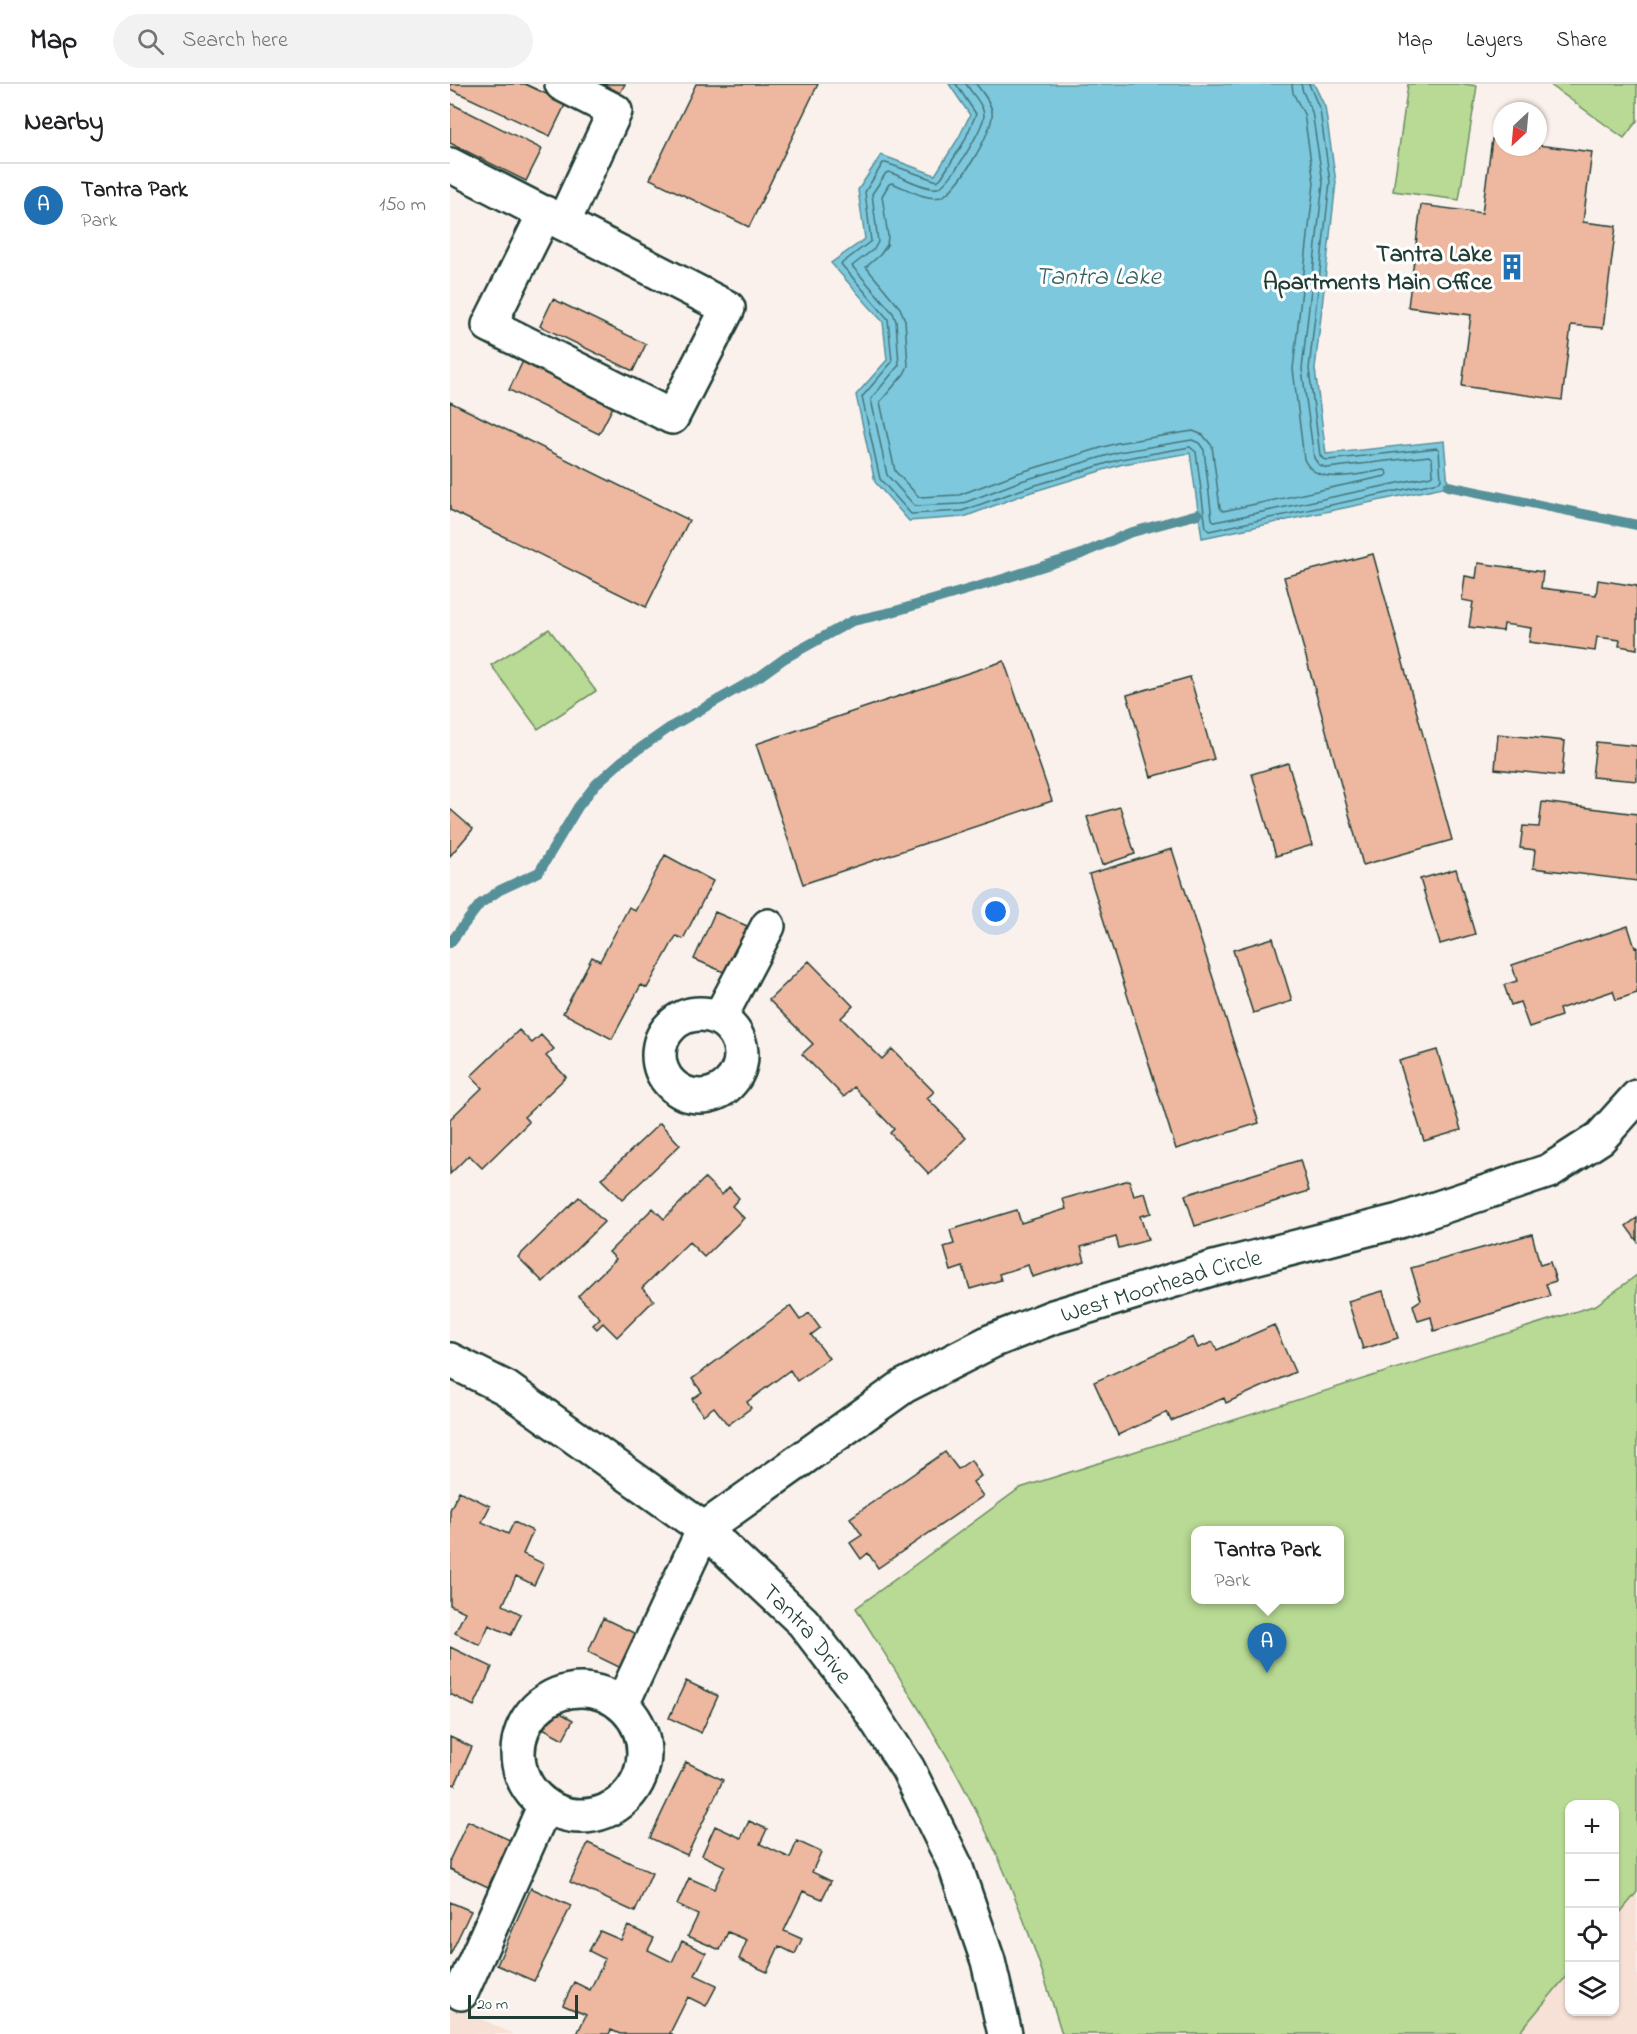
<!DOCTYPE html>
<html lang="en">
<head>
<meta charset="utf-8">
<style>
  :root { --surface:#fff; --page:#f2f2f2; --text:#202124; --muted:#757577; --line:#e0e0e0; --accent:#1f6fb2 }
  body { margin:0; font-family:"Indie Flower",sans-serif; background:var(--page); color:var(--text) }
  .controls { position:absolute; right:18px; bottom:18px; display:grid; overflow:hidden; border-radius:12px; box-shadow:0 2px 4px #0004 }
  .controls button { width:54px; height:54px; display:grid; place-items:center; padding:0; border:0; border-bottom:2px solid var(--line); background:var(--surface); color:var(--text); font:30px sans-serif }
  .compass { position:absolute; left:1043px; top:18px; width:54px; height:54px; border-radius:50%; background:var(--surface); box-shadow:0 2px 4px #0004; rotate:206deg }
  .scale { position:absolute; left:18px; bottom:15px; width:110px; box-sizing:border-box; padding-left:6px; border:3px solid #1f3d34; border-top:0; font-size:16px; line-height:21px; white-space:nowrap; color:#1f3d34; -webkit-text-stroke:4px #fff; paint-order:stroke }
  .you { position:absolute; left:546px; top:828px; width:21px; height:21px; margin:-15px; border:4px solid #fff; border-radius:50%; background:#1a73e8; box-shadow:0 0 0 9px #1a73e833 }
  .badge { display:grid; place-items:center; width:39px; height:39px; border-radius:50%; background:var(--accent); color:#fff; font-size:20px; font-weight:700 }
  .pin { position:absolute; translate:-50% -50px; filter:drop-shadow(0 2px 3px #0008) }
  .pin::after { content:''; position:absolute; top:32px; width:21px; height:18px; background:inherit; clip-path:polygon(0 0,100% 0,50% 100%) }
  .popup { position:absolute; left:741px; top:1442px; width:153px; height:78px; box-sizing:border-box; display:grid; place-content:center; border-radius:12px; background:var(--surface); filter:drop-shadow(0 2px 4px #0005); font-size:20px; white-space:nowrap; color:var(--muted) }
  .popup b { font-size:22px; color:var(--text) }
  .popup::after { content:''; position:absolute; left:50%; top:100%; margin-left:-12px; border:12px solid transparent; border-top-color:var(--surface) }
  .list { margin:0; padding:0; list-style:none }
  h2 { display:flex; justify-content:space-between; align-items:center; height:78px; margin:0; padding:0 24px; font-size:26px }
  h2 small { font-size:20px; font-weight:400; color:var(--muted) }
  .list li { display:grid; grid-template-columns:39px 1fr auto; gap:18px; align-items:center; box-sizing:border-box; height:84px; padding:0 24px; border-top:2px solid var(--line) }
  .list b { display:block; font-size:22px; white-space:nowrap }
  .list p { margin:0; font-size:20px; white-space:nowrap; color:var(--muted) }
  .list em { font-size:20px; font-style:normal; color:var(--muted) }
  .icon { flex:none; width:33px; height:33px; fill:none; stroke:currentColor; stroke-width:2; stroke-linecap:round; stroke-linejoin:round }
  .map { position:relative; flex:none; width:1187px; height:1950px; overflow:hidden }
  header { display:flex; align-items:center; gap:36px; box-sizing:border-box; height:84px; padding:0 30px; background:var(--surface); border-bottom:2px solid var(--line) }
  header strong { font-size:28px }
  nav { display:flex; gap:33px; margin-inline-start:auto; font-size:21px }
  .search { width:420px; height:54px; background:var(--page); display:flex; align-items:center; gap:15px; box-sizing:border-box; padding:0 21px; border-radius:33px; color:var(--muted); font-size:22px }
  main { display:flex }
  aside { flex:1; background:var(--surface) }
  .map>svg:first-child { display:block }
  .built { fill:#f7e0d5 }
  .green { fill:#b8da94; stroke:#6c8c64; stroke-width:1.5; fill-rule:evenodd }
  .water { fill:#7dc8dd; stroke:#579099; stroke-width:1.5 }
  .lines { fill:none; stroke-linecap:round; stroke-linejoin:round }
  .shore { stroke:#457578; stroke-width:1.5 }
  .stream { stroke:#579099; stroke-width:10 }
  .building { fill:#edb89f; stroke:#1f3d34; stroke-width:1.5 }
  .minor-casing { stroke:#1f3d34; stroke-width:38 }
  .minor { stroke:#fff; stroke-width:33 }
  .labels { text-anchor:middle; stroke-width:6; stroke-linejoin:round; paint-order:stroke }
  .poi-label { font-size:24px; font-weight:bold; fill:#1f3d34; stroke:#fff; text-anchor:end }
  .street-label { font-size:24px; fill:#1f3d34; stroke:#fff }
  .water-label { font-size:26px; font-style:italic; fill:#36605e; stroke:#fff }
</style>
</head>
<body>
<header>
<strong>Map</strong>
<div class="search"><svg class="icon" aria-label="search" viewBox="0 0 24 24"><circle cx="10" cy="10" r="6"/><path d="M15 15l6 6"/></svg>Search here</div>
<nav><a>Map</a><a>Layers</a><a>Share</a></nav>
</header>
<main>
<aside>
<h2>Nearby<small></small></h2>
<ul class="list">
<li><span class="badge">A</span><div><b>Tantra Park</b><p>Park</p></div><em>150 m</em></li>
</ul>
</aside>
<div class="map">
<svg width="1187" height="1950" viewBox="0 0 1187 1950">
  <rect width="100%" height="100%" fill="#fbf1ec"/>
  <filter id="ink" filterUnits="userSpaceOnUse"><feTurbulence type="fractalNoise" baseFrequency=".0167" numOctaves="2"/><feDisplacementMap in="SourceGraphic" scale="12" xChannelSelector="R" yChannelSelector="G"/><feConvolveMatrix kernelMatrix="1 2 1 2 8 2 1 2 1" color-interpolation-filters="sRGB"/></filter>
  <g filter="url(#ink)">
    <path class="built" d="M 1187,1807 L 1187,1950 L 1067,1950 L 1119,1887 L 1120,1928 L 1164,1928 L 1165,1834 Z
      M 0,1920 L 63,1950 L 0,1950 Z"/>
    <path class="green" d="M 958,0 L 1014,0 L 1027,2 L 1009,116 L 943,107 Z
      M 1099,0 L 1187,0 L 1187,37 L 1174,54 Z
      M 99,545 L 146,607 L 88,645 L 41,581 Z
      M 1187,1191 L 1187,1808 L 1165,1835 L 1164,1720 L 1120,1720 L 1119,1889 L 1068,1950 L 612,1950 C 590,1877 565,1805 531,1737 C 495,1663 450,1594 406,1524 L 570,1404 L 1146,1221 ZM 745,1446 L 889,1446 L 889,1516 L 745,1516 Z"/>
    <path class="water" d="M 499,0 L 864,0 L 875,23 L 886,98 L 865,285 L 876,370 L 994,357 L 998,402 L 752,454 L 740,369 L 673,380 L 575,410 L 514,433 L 459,437 L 425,398 L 406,311 L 437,276 L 433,238 L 381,179 L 415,155 L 408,106 L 431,71 L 485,91 L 508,55 L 520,31 Z"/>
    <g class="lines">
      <path class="shore" d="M 506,0 L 526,30 L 514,58 L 491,94 L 487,97 L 436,79 L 433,79 L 415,108 L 421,157 L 391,180 L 438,235 L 442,278 L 412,313 L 430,395 L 461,430 L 512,427 L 573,405 L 671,375 L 740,363 L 746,368 L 756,444 L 759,447 L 989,398 L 991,396 L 989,366 L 987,364 L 878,376 L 873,375 L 870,371 L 859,285 L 880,98 L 870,26 L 859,0
        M 516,0 C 521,8 534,21 534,32 C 533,45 499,102 487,104 C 476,106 450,92 439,88 L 436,89 L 422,110 L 428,158 L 424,165 L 402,182 L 443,229 L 446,237 L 449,281 L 421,315 L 437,391 L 465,422 L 511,420 L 571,397 L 669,368 L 742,356 L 749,359 L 754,366 L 762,435 L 765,438 L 981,392 L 983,390 L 982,375 L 979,372 L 877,384 L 869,381 L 864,374 L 852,285 L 873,99 L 862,28 L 853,8 L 851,0
        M 526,0 C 532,8 541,18 542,28 C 545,45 507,108 491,113 C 476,117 456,104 442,99 L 439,100 L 432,112 L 438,152 L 437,161 L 430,171 L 416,183 L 450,224 L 455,236 L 458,282 L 454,290 L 430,318 L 445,387 L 469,413 L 509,411 L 568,389 L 667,359 L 743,347 L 753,351 L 762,362 L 770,424 L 773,427 L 936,392 L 938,390 L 935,386 C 911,389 866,404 854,375 L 843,285 L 864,99 L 854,30 L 843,9 L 842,0"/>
      <path class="stream" d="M 998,402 L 1187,441
        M 0,859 L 30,820 L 50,806 L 89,788 L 128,723 L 146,700 L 173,676 L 222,642 L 310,592 L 335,574 L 402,537 L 442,528 L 540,499 L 629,471 L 679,449 L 748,430"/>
    </g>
    <path class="building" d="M 0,0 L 75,0 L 116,19 L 100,52 L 0,5 Z
      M 153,0 L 175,0 L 170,9 Z
      M 246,0 L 368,0 L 299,143 L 200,95 Z
      M 0,19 L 92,65 L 76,97 L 0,59 Z
      M 1042,55 L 1052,57 L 1052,63 L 1088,63 L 1088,61 L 1142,68 L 1133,138 L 1166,142 L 1153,244 L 1121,241 L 1112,316 L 1012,302 L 1021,231 L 958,223 L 971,121 L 1032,129 Z
      M 103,215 L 196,260 L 183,287 L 90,242 Z
      M 74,275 L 165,319 L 149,350 L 59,306 Z
      M 0,318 L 239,436 L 196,523 L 0,426 Z
      M 923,470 L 1002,756 L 913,781 L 834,493 Z
      M 1028,479 L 1093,488 L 1091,504 L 1146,511 L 1148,496 L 1187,502 L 1187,565 L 1169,562 L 1170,556 L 1147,553 L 1145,567 L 1079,558 L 1081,544 L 1054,540 L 1053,547 L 1019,543 L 1023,518 L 1012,516 L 1015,492 L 1026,494 Z
      M 554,577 L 602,717 L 353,800 L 306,660 Z
      M 740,593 L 764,675 L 701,693 L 677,611 Z
      M 1048,650 L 1115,657 L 1112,692 L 1045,685 Z
      M 1146,658 L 1187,662 L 1187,697 L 1142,693 Z
      M 838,679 L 862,761 L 826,772 L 802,690 Z
      M 1092,718 L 1187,730 L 1187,797 L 1083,784 L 1085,766 L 1070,764 L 1073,742 L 1089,743 Z
      M 670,723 L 685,770 L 652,781 L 637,733 Z
      M 0,725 L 23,745 L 0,772 Z
      M 722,765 L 809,1039 L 726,1065 L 639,790 Z
      M 215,771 L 263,797 L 233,855 L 226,852 L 197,904 L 191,901 L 162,955 L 113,929 L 142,873 L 150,877 L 179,823 L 185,827 Z
      M 1006,785 L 1025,850 L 990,860 L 970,795 Z
      M 265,828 L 297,842 L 276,889 L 244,875 Z
      M 1178,842 L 1185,864 L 1187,863 L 1187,909 L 1166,916 L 1163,907 L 1109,925 L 1111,932 L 1079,943 L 1070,918 L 1061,921 L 1054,901 L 1067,897 L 1062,881 Z
      M 823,854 L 842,917 L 803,929 L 783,866 Z
      M 359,877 L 403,922 L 391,934 L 432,975 L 442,965 L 484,1008 L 477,1014 L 516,1054 L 479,1090 L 440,1049 L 444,1045 L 404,1003 L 394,1013 L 352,970 L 363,960 L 319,916 Z
      M 69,946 L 82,959 L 91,951 L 104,965 L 96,972 L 116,993 L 74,1033 L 79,1038 L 32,1084 L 19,1071 L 0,1090 L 0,1035 L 32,1004 L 21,992 Z
      M 987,966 L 1011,1046 L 974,1057 L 949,977 Z
      M 210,1039 L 230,1061 L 172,1116 L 151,1095 Z
      M 850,1076 L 859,1107 L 745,1142 L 735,1111 Z
      M 255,1094 L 272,1111 L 279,1103 L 289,1114 L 282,1122 L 294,1134 L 254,1173 L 239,1158 L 192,1204 L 204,1216 L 167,1253 L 153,1239 L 147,1245 L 143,1241 L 150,1234 L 128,1212 L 166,1175 L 159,1168 L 203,1124 L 214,1135 Z
      M 679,1096 L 684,1112 L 695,1109 L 701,1129 L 690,1132 L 698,1156 L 669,1164 L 666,1153 L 631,1163 L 635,1177 L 582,1193 L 578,1181 L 549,1190 L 551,1196 L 520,1205 L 513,1183 L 501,1187 L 494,1163 L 504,1160 L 500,1146 L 567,1126 L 571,1139 L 616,1125 L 613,1115 Z
      M 129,1113 L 154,1138 L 93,1198 L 68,1173 Z
      M 1187,1134 L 1187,1157 L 1176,1142 Z
      M 1082,1150 L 1090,1181 L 1100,1178 L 1106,1197 L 1096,1200 L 1100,1212 L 984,1247 L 981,1233 L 968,1237 L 963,1221 L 971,1216 L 961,1184 Z
      M 933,1207 L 948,1254 L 913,1265 L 898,1217 Z
      M 340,1222 L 350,1236 L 359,1229 L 370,1244 L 361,1251 L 379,1274 L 347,1297 L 340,1286 L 297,1318 L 301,1324 L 278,1341 L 264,1323 L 253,1331 L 242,1315 L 252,1308 L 242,1295 Z
      M 824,1241 L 845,1288 L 776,1319 L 774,1314 L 721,1337 L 717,1328 L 668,1351 L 644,1298 L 743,1253 L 748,1264 L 763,1258 L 767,1266 Z
      M 495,1368 L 508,1385 L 521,1376 L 531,1392 L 523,1398 L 533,1412 L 428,1484 L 418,1469 L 411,1475 L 400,1459 L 412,1451 L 400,1434 Z
      M 9,1407 L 40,1422 L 32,1438 L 58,1450 L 64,1438 L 83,1447 L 73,1470 L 94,1480 L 84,1501 L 66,1492 L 53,1521 L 71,1530 L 61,1551 L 39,1541 L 30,1561 L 5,1549 L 15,1528 L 0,1521 L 0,1426 Z
      M 153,1534 L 186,1550 L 171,1584 L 138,1568 Z
      M 0,1563 L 42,1583 L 24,1622 L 0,1610 Z
      M 236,1597 L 268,1612 L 251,1649 L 219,1634 Z
      M 100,1623 L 123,1636 L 113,1655 L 89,1642 Z
      M 0,1653 L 22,1663 L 5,1701 L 0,1699 Z
      M 236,1678 L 273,1696 L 237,1771 L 200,1754 Z
      M 18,1737 L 60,1756 L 38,1803 L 0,1785 L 0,1775 Z
      M 299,1737 L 317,1745 L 310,1760 L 340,1774 L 347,1757 L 371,1768 L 362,1788 L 381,1797 L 372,1815 L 353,1807 L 334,1847 L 352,1855 L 345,1870 L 329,1862 L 317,1888 L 289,1875 L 297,1856 L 278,1848 L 270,1866 L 238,1852 L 248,1831 L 227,1821 L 239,1794 L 264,1805 L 275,1782 L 252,1771 L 265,1742 L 291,1754 Z
      M 138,1759 L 202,1789 L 185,1828 L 120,1798 Z
      M 81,1804 L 121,1822 L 84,1897 L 47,1881 Z
      M 0,1818 L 21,1827 L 0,1871 Z
      M 178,1842 L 204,1854 L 198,1866 L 222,1878 L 232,1857 L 256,1869 L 245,1891 L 267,1901 L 256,1922 L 238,1913 L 220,1949 L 223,1950 L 170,1950 L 161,1946 L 159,1950 L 127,1950 L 136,1931 L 113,1921 L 124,1898 L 140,1906 L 155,1875 L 139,1867 L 150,1847 L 171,1856 Z"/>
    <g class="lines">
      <g class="minor-casing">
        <g id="minor">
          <path d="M 112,0 L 165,27 L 113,139"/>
          <path d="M 0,81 L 278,224 L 222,333 L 39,241 L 95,129"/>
          <circle cx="250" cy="971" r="41"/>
          <path d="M 270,933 L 318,842"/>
          <path id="s1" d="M 0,1276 L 56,1304 L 254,1445 L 353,1538 L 416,1620 L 458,1685 L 505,1781 L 538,1877 L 555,1950"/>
          <circle cx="131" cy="1669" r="63"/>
          <path id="s2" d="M 172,1620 L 254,1445 L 454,1302 L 542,1257 L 603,1233 L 764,1184 L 949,1137 L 1099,1087 L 1150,1054 L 1187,1013"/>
          <path d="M 11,1909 L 95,1721"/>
        </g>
      </g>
      <use href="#minor" class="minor"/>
    </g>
  </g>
  <defs>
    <g id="building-bare" transform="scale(2.07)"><path d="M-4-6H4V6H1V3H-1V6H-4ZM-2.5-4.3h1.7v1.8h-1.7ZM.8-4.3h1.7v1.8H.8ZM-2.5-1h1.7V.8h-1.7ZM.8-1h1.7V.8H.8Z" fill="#1f6fb2" stroke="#fff" stroke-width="2.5" paint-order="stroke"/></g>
  </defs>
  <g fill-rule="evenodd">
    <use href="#building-bare" x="1062" y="183"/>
  </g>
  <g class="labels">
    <g class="poi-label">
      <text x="1042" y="177">Tantra Lake<tspan x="1042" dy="28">Apartments Main Office</tspan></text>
    </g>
    <g class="street-label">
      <text dy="8" stroke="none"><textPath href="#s2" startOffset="716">West Moorhead Circle</textPath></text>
      <text dy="8" stroke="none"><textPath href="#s1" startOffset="453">Tantra Drive</textPath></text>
    </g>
    <g class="water-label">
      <text x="648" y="200">Tantra Lake</text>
    </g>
  </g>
</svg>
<div class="controls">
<button>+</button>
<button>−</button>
<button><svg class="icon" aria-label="locate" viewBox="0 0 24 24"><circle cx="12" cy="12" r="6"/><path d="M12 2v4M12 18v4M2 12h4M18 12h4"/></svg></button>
<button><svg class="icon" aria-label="layers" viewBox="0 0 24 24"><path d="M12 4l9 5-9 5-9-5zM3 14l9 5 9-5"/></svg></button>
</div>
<svg class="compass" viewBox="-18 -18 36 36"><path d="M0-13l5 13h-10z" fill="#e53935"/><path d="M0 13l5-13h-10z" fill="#757577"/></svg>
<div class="scale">20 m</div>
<div class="you"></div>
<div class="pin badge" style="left:817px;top:1589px">A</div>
<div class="popup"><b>Tantra Park</b>Park</div>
</div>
</main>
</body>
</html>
